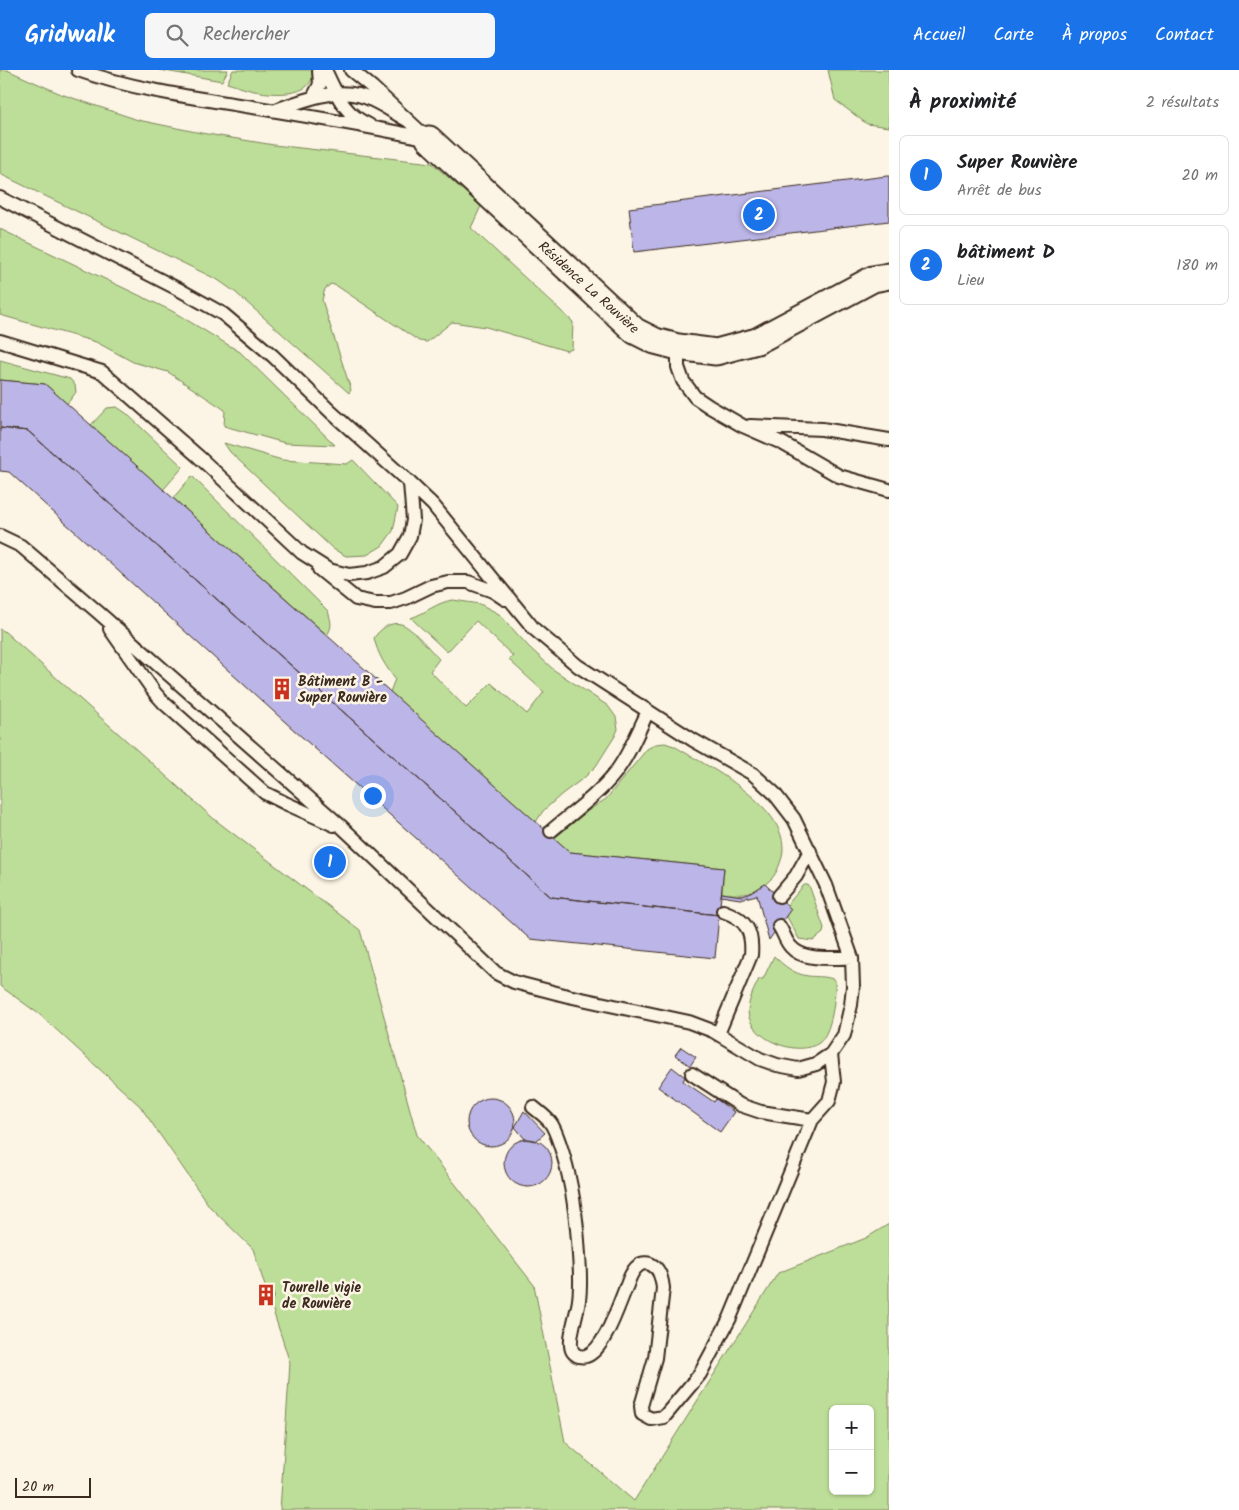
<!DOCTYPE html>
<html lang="fr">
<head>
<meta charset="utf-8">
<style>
  :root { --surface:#fff; --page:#f6f6f6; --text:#202124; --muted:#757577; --line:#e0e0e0; --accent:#1a73e8 }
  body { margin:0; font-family:Kalam,sans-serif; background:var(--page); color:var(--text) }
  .controls { position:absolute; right:15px; bottom:15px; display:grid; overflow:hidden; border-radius:8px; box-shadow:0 1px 4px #0004 }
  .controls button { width:45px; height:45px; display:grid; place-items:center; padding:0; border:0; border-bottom:1px solid var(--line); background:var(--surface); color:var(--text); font:25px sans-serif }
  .scale { position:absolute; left:15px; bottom:12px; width:76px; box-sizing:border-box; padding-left:5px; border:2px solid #3b2a1e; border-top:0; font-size:14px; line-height:18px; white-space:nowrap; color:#3b2a1e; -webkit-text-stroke:4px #fcf5e5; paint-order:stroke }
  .you { position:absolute; left:372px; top:725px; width:18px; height:18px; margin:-12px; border:4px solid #fff; border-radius:50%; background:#1a73e8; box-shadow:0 0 0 8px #1a73e833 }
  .badge { display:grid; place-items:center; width:32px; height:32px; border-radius:50%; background:var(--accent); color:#fff; font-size:16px; font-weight:700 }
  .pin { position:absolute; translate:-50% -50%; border:2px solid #fff; box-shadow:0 1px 5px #0006 }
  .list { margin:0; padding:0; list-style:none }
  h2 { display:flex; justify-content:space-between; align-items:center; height:65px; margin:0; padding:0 20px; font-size:21px }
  h2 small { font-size:16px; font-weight:400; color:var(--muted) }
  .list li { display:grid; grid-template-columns:32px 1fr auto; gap:15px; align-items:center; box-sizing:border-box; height:80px; margin:0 10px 10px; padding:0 10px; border:1px solid var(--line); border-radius:8px }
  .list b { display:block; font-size:19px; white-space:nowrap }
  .list p { margin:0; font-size:16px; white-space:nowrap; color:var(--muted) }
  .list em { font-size:16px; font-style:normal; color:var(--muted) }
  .icon { flex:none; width:28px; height:28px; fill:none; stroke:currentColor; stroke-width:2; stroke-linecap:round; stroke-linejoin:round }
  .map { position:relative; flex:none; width:889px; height:1440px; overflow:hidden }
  header { display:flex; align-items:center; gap:30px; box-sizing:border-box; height:70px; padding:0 25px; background:var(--accent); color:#fff }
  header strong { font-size:24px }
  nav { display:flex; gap:28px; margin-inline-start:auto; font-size:18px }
  .search { width:350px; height:45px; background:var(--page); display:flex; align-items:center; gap:12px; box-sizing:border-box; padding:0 18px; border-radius:8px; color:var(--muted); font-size:19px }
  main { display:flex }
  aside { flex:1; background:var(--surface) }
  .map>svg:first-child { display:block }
  .green { fill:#bdde98; stroke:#7c845b; fill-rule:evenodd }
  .building { fill:#bcb6e8; stroke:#3b2a1e }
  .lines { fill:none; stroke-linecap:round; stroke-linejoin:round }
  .service-casing { stroke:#3b2a1e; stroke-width:16 }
  .minor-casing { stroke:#3b2a1e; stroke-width:29 }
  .service { stroke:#fcf5e5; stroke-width:12 }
  .minor { stroke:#fcf5e5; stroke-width:25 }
  .labels { text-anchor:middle; stroke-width:5; stroke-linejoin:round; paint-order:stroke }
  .street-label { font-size:14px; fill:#3b2a1e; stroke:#fcf5e5 }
  .poi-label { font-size:14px; font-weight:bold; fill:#3b2a1e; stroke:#fcf5e5; text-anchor:start }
</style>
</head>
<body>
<header>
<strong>Gridwalk</strong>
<div class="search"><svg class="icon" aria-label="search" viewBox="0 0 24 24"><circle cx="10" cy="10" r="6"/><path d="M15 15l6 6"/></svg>Rechercher</div>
<nav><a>Accueil</a><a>Carte</a><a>À propos</a><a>Contact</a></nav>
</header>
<main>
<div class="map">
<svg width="889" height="1440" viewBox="0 0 889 1440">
  <rect width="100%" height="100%" fill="#fcf5e5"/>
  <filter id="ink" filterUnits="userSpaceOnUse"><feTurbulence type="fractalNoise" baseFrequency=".02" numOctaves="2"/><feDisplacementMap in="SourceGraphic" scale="10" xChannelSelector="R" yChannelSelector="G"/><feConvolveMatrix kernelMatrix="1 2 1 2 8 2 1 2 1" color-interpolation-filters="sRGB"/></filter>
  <g filter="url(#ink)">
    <path class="green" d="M 0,0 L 7,0 L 61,24 L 138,50 L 201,63 L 274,75 L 432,93 L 481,136 L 471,158 L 573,252 L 572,279 L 567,281 L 486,257 L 452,252 L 427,272 L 419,271 L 337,216 L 331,214 L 325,219 L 322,230 L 351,320 L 349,323 L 235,222 L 218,210 L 0,104 Z
      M 159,0 L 228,0 L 222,11 Z
      M 233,0 L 312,0 C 317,26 277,25 261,22 C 249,21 238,16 227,13 Z
      M 828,0 L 889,0 L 889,57 L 867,54 L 835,30 Z
      M 0,159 L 172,241 L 240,282 L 335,375 L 285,373 L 224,356 L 225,340 L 168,302 L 133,292 L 96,272 L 0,245 Z
      M 0,290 L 70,309 L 75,315 L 76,322 L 67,334 L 45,314 L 0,310 Z
      M 117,337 L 126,343 L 183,397 L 163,420 L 91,355 L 107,338 Z
      M 224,373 L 282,390 L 347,394 L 353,390 L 398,437 L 393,461 L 382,476 L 367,485 L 346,486 L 333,479 L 230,382 Z
      M 192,406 L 328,541 C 331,551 333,557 327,565 L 173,428 Z
      M 453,530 L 480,534 L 499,544 L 529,577 L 554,600 L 608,636 L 616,647 L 618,659 L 615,666 L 596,696 L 585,707 L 562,724 L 543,741 L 536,752 L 390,622 L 395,609 C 385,595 378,585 374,568 C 379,560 390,551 401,554 C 412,557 431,581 439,589 L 430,601 L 466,638 L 491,613 L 527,644 L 544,622 L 509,590 L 513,586 L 476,551 L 447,582 L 411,548 C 426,543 437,532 453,530 Z
      M 0,559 L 4,561 L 214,749 L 360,860 L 417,1065 L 534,1215 L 565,1372 L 634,1431 L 778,1203 L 866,1168 L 889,1154 L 889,1440 L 280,1440 L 290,1293 L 253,1179 L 210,1137 L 140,1036 L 39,944 L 0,916 ZM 833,1339 L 870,1339 L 870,1421 L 833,1421 Z
      M 665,673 L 674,676 C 708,697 793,737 782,787 C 780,794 777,802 773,807 C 756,825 745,826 722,823 L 724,798 L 570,782 L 554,768 L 589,740 L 606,729 L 647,679 L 656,674 Z
      M 804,815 L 808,815 L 810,818 L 824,858 L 823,863 L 813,871 L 799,869 L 786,845 L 787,835 Z
      M 774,886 C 784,896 794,904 808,906 C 817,907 827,906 835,910 C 836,925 832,963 819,973 C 797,988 750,969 748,942 C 748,931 754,919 759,909 L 763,909 Z"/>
    <path class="building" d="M 887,106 L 889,106 L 889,151 L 634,182 L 629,138 Z
      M 0,310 L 45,314 L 570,782 L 724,798 L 719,845 L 551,827 L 28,361 L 0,358 Z
      M 0,358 L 28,361 L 551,827 L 719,845 L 715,888 L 530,869 L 294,660 L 9,402 L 0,401 Z
      M 765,814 L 791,839 L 769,870 L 757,825 L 740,829 L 721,826 L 722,823 L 742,826 L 749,824 Z
      M 681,977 L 696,987 L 690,996 L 675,985 Z
      M 672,997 L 685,1007 L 683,1011 L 714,1032 L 716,1029 L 734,1042 L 720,1062 L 658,1017 Z
      M467 1052a24 24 0 1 1 48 0a24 24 0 1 1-48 0Z
      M 524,1041 L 545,1063 L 536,1071 L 525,1069 L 515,1057 Z
      M504 1093a24 24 0 1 1 48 0a24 24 0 1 1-48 0Z
      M 264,1217 L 272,1219 L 274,1228 L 268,1233 L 260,1231 L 258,1223 Z"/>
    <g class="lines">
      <g class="service-casing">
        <path id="service" d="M 78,0 C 132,19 189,27 246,36 C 307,46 369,56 429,69
          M 325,0 C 337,24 342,43 369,55
          M 351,0 L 373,18 L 427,68
          M 314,26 L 320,14 L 319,0
          M 276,40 C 307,29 342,14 374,31 C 385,36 396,44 407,50
          M 0,128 L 178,219 L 223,244 L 273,286 L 331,342 L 410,413
          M 0,271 L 102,302 L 199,387 L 302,483 L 329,500 L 349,505 L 367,503 L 384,497 L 400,484 L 410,466 L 413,450 L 410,413 L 433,435 L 534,559 L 578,596 L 693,670 L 753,704 L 774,723 L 794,749 L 826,815 L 852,888 L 853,916 L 851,935 L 844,965 L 831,984 L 816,994 L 798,999 L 777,995 L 760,989 L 713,961 L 689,952 L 568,926 L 514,912 L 496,903 L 343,758 L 99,543 L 21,476 L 0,466
          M 678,277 L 678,297 L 683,311 L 695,327 L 710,337 L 743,356 L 782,373 L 839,406 L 889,420
          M 750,356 L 822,359 L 889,370
          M 319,499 L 356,529 L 375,533 L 391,533 L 406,528 L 431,516 L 448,512 L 468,512 L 493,521 L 505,529
          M 110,559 L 155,623 L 164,633 L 265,723 L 285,733 L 334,755
          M 551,761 C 572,743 598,725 615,703 C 629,685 638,662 648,641
          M 779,826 L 796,806 L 810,781
          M 779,856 C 784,863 785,871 791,877 C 804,892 834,887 852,888
          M 718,964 L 751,885 C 753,861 746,849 723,841
          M 692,1004 L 740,1035 L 761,1042 L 812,1050 L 829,1031 L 834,1012 L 831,984
          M 533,1037 C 539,1042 548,1048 552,1055 C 557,1064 560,1074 563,1084 C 573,1117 577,1150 579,1185 C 580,1199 581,1215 579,1230 C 578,1242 566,1272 573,1282 C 576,1286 581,1287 586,1286 C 605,1280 619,1233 627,1215 C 629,1209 632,1200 638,1196 C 641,1193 648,1192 652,1195 C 660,1199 662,1209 663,1218 L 655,1288 L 641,1336 L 642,1344 L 651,1349 L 664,1347 L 700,1304 L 730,1248 L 812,1050"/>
      </g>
      <g class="minor-casing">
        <path id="minor" d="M 429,69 L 635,261 L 655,271 L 678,277 L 716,282 L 757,271 L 873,209 L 889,206"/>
      </g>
      <use href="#service" class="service"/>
      <use href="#minor" class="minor"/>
    </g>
  </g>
  <defs>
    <g id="building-bare" transform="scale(1.725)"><path d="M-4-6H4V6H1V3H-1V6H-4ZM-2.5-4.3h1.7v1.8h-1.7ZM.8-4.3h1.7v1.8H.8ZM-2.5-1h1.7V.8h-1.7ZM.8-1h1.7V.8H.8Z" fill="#c8321e" stroke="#fcf5e5" stroke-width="2.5" paint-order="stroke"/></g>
  </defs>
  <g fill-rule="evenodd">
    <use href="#building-bare" x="282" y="619"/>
    <use href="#building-bare" x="266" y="1225"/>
  </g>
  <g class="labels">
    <g class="street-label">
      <text transform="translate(589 217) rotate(42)" y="5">Résidence La Rouvière</text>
    </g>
    <g class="poi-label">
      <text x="298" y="616">Bâtiment B -<tspan x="298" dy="16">Super Rouvière</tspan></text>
      <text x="282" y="1222">Tourelle vigie<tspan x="282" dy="16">de Rouvière</tspan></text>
    </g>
  </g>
</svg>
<div class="controls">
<button>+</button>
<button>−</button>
</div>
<div class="scale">20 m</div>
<div class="you"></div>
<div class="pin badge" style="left:330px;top:792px">1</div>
<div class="pin badge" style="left:759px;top:145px">2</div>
</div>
<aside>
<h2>À proximité<small>2 résultats</small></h2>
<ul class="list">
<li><span class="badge">1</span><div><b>Super Rouvière</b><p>Arrêt de bus</p></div><em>20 m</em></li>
<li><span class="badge">2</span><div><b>bâtiment D</b><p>Lieu</p></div><em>180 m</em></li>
</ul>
</aside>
</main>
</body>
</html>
